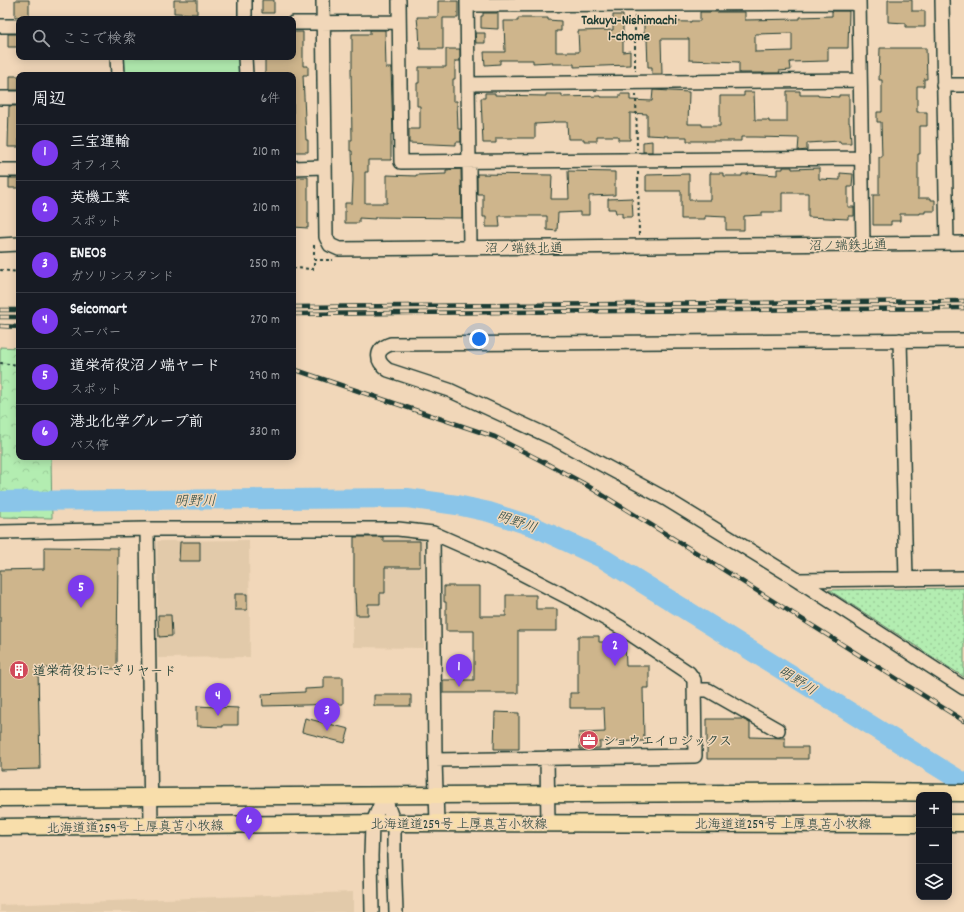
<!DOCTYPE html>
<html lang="ja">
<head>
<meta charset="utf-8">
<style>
  :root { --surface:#171b24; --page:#20242c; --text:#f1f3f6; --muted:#9ea1a6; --line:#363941; --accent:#7c3aed }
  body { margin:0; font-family:Dekko,"Klee One",sans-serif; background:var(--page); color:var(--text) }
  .controls { position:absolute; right:12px; bottom:12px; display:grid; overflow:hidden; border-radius:8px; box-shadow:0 2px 10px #0003 }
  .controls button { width:36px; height:36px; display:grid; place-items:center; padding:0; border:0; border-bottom:1px solid var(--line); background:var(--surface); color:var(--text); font:20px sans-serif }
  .you { position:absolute; left:479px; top:339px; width:14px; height:14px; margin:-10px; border:3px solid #fff; border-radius:50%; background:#1a73e8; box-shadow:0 0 0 6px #1a73e833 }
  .badge { display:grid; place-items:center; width:26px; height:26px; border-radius:50%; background:var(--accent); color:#fff; font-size:13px; font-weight:700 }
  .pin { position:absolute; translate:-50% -33px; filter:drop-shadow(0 1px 2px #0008) }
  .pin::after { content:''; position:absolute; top:21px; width:14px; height:12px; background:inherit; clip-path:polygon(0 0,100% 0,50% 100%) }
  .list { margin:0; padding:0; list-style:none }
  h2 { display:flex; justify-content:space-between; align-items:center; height:52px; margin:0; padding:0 16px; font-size:17px }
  h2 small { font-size:13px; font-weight:400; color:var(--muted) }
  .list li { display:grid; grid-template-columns:26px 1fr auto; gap:12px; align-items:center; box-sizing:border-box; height:56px; padding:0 16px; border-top:1px solid var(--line) }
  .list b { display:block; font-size:15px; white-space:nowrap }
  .list p { margin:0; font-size:13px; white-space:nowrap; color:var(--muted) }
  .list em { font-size:13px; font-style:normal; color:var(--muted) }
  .icon { flex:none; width:22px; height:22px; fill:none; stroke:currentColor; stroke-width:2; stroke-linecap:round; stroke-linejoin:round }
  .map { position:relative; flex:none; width:964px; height:912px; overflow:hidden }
  .search { position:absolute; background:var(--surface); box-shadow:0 2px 10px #0003; left:16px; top:16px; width:280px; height:44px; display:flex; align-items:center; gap:10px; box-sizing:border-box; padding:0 14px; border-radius:8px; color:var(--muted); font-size:15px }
  .panel { position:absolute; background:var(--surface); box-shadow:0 2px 10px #0003; left:16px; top:72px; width:280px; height:388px; border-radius:8px }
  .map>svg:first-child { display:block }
  .built { fill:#e2caaa }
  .grass { fill:url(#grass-dots); stroke:#699572 }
  .forest { fill:url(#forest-crowns); stroke:#699572 }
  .park { fill:#b3edb1; stroke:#699572 }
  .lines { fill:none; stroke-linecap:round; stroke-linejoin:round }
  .river { stroke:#8ac5e9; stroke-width:20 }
  .building { fill:#ceb58c; stroke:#1f3d34; fill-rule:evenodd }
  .minor-casing { stroke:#1f3d34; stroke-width:16 }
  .major-casing { stroke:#1f3d34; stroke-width:19 }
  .path { stroke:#1f3d34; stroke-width:2; stroke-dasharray:3 3; stroke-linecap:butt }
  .minor { stroke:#f1d7b9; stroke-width:13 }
  .major { stroke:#f8deab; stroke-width:16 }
  .rail-casing { stroke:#1f3d34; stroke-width:4.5 }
  .rail { stroke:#f1d7b9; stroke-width:3; stroke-dasharray:9; stroke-linecap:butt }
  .labels { text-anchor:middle; stroke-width:3; stroke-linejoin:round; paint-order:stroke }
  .street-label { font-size:13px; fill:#1f3d34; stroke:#f1d7b9 }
  .poi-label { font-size:13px; font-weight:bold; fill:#1f3d34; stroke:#f1d7b9; text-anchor:start }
  .neighbourhood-label { font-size:14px; font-weight:bold; fill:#1f3d34; stroke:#f1d7b9 }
  .water-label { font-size:14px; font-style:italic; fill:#2a4b46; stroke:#f1d7b9 }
</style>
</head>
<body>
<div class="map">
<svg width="964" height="912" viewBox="0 0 964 912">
  <defs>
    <pattern id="grass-dots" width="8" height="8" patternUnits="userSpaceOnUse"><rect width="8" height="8" fill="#b3edb1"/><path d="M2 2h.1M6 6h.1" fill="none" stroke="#9acc99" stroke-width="1.8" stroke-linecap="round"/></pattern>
    <pattern id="forest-crowns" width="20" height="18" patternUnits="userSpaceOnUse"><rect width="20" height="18" fill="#b3edb1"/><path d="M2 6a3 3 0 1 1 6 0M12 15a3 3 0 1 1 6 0" fill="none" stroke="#9acc99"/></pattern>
  </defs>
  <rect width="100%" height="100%" fill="#f1d7b9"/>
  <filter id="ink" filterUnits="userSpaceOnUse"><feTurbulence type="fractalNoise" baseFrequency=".025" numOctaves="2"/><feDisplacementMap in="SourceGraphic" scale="8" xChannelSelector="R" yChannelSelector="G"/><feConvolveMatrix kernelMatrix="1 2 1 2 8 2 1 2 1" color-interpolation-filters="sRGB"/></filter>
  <g filter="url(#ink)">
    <path class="built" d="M 353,537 L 415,537 L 424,541 L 424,648 L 353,647 Z
      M 249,540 L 250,657 L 158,658 L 157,541 Z
      M 353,892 L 353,912 L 0,912 L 0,905 Z"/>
    <path class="grass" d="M 964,588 L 964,677 L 829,590 Z"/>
    <path class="forest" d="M 0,347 L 19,348 L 19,457 L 51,457 L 52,518 L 0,517 Z"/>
    <path class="park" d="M 123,57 L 240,57 L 241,75 L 123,75 Z"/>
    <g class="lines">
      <path class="river" d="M 0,501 L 407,498 L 457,505 L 489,512 L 535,527 L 604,559 L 964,783"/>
    </g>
    <path class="building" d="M 15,0 L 29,0 L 29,16 L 15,17 Z
      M 174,0 L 197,0 L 197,14 L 174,13 Z
      M 262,0 L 274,0 L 274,13 L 262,13 Z
      M 888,0 L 912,0 L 912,11 L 925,11 L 925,27 L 906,27 L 906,23 L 888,22 Z
      M 438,1 L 458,1 L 458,18 L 443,18 L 443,49 L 420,49 L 419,28 L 418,28 L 417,17 L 438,17 Z
      M 832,11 L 849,11 L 848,48 L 828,48 L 828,61 L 790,62 L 791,70 L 779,71 L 780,73 L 739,73 L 739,62 L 689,60 L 689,39 L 661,39 L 662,74 L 652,74 L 652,67 L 648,67 L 647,39 L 644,39 L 644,21 L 691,22 L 691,21 L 700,21 L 700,12 L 745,12 L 745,20 L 800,19 L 800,17 L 832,16 ZM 792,33 L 792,51 L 755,52 L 755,34 Z
      M 483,13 L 498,13 L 498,29 L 481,28 L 481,16 L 483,16 Z
      M 613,15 L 623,15 L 623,52 L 630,51 L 630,65 L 574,67 L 574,64 L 552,64 L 552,62 L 533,63 L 533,60 L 500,60 L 500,64 L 485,65 L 484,52 L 505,52 L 504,21 L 518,21 L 518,18 L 548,18 L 548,20 L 561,21 L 561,31 L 556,31 L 556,52 L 579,52 L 578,31 L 613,30 Z
      M 370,30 L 385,30 L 386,68 L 391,68 L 393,134 L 391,134 L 391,160 L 368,160 L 368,172 L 365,172 L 365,203 L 387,203 L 387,175 L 416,176 L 416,175 L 446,174 L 446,170 L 461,169 L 462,218 L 375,217 L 375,219 L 359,218 L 359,223 L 345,223 L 345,203 L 352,203 L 353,180 L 352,151 L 350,151 L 350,140 L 352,140 L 351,68 L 352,68 L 352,34 L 370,34 Z
      M 293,32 L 303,32 L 303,66 L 308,66 L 308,75 L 303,75 L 306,140 L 308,140 L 308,152 L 293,152 L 293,75 L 265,75 L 265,57 L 293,57 Z
      M 475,33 L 485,33 L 485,43 L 476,43 Z
      M 8,34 L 19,34 L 19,47 L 8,47 Z
      M 880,48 L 926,48 L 927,79 L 924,79 L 924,86 L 917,86 L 917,112 L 927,112 L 927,126 L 920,126 L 920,154 L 918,154 L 918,198 L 931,198 L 931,200 L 935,200 L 935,211 L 925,211 L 925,213 L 920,213 L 920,214 L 900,214 L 900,221 L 891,221 L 891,225 L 873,225 L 873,195 L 879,195 L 879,157 L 882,157 L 881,122 L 877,122 L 877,112 L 882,112 L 882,80 L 879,80 Z
      M 446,49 L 460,49 L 460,61 L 455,61 L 455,79 L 453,79 L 453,101 L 457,101 L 458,129 L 461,129 L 461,142 L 456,142 L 456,145 L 409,143 L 409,129 L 420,129 L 420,106 L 417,106 L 417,83 L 419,83 L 419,67 L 446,67 Z
      M 10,76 L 19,76 L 19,90 L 10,90 Z
      M 653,90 L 689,92 L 688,124 L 702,124 L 702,126 L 720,126 L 720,96 L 744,96 L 744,92 L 754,92 L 755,120 L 769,120 L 769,122 L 787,122 L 787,91 L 800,91 L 800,95 L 818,95 L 818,96 L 839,97 L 839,95 L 849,95 L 849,123 L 850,123 L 851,143 L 840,143 L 840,141 L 807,143 L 807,150 L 798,151 L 799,138 L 755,137 L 741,137 L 741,141 L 687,141 L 687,137 L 668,137 L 668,136 L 647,135 L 647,114 L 630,113 L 630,140 L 618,140 L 618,136 L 597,136 L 597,141 L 584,141 L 584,139 L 568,139 L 567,122 L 553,122 L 553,123 L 535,124 L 535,138 L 496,138 L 496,143 L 483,143 L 481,98 L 485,98 L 485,93 L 495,93 L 495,95 L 546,96 L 546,94 L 562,94 L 562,97 L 601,96 L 601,97 L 620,97 L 620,94 L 630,94 L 630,100 L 652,101 Z
      M 9,106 L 19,106 L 19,147 L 8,147 Z
      M 652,141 L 652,152 L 643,152 L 643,142 Z
      M 783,167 L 792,167 L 792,169 L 819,168 L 819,179 L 840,180 L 840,173 L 853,174 L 852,187 L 848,187 L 848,207 L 854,207 L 854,216 L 848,216 L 848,219 L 808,217 L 808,193 L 782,193 L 782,212 L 762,212 L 762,215 L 744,216 L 744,230 L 726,230 L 726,217 L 705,216 L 705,219 L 681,219 L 681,191 L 646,191 L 646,175 L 689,174 L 689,200 L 710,200 L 710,173 L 723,173 L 723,176 L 742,176 L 742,174 L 748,174 L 748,173 L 777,175 L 777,169 L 783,169 Z
      M 568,171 L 615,172 L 615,195 L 589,196 L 589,215 L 580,215 L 580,212 L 558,213 L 557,231 L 547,230 L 547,216 L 499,216 L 500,227 L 486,227 L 486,217 L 483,217 L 483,194 L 477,194 L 477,174 L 552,175 L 551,199 L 569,199 Z
      M 293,177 L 308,177 L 308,228 L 293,227 Z
      M 9,178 L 19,178 L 19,188 L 9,188 Z
      M 632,198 L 633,217 L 622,217 L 622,213 L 616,213 L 615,209 L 608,209 L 608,199 Z
      M 354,537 L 383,537 L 383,541 L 420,541 L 420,567 L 385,567 L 385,593 L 380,593 L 380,604 L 368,604 L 368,615 L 356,615 L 355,593 L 354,593 Z
      M 180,542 L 200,542 L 200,561 L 179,561 Z
      M 44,547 L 118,548 L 117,669 L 38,668 L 40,769 L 0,770 L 0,570 L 44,569 Z
      M 444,586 L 480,586 L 480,616 L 506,616 L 506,595 L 536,595 L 536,609 L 557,609 L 557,631 L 518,631 L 518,693 L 443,693 L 443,680 L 474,680 L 474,631 L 446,631 L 446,602 L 444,602 Z
      M 235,594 L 247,594 L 247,610 L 235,610 Z
      M 158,615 L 171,615 L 172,636 L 159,637 Z
      M 578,636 L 599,636 L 599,642 L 625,642 L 626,666 L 649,666 L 649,688 L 643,688 L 644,741 L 600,742 L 600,748 L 580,749 L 579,733 L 605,732 L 604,708 L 570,708 L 570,693 L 578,693 Z
      M 324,677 L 343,677 L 343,704 L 263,706 L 262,694 L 305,692 L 305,689 L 324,688 Z
      M 374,695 L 411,695 L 411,706 L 374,706 Z
      M 197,706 L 238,708 L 238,725 L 223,725 L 223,727 L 197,726 Z
      M 495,712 L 519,713 L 519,749 L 494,749 Z
      M 305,718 L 349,729 L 345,743 L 302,732 Z
      M 707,719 L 742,719 L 750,723 L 750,737 L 785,738 L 785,747 L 808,747 L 808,759 L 707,759 Z"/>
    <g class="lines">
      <g class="minor-casing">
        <path id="minor" d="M 245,0 L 245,19
          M 323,0 L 326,237 L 330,245 L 339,249 L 964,243
          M 399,0 L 401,162 L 861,158
          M 467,0 L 470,247
          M 859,0 L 863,244
          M 942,0 L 947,243
          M 467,5 L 859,3
          M 293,23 L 399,22
          M 0,26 L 19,26
          M 117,57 L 118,75
          M 245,57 L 246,75
          M 468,84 L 860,80
          M 943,85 L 964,85
          M 0,98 L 19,98
          M 293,168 L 324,167
          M 0,170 L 19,170
          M 0,245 L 19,244
          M 900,340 L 906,579
          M 964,340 L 391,344 C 375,349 375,361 388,370 L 449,390 L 555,439 L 666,499 L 798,580 L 964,688
          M 147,529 L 151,825
          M 0,532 L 147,529 L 398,529 L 433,533 L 499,562 L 573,600 L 620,627 L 689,673 L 694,680 L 695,756 L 435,760 L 433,533
          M 798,580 L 964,578
          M 695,690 L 708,690 L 778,730
          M 547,758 L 548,823
          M 435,760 L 437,823
          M 384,796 L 394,823 L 394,856 L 396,912
          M 372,912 L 371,856 L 372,824 L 384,796"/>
      </g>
      <g class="major-casing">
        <path id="major" d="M 0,798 L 864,792 L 964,793
          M 949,823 L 964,823
          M 0,827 L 394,823 L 919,824"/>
      </g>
      <path class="path" d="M 635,16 L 635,71
        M 636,94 L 637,149
        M 638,172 L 639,235
        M 314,260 L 333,260
        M 293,268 L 314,269 L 314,242
        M 0,270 L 19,272
        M 0,363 L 19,365"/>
      <use href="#minor" class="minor"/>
      <use href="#major" class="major"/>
      <g class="rail-casing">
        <path id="rail" d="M 293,307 L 964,301
          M 0,310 L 19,310
          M 293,314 L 964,308
          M 0,317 L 19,317
          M 0,326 L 19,327
          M 293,369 L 495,437 L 540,460 L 583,483 L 700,555 L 964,721"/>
      </g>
      <use href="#rail" class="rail"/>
    </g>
  </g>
  <defs>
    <g id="building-disc" transform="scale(1)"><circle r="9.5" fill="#d1495b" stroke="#f1d7b9"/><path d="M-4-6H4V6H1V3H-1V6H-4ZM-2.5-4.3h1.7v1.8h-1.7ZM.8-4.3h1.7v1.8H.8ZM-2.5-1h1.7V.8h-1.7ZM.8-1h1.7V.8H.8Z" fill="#fff"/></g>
    <g id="office-disc" transform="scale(1)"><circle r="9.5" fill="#d1495b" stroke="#f1d7b9"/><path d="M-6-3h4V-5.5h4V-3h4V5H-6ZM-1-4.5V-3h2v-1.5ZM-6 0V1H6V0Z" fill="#fff"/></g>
  </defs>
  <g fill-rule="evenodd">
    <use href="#building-disc" x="19" y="670"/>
    <use href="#office-disc" x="589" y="740"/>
  </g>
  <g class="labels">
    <g class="street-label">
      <text transform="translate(848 244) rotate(-1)" y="5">沼ノ端鉄北通</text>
      <text x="524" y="252">沼ノ端鉄北通</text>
      <text x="459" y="828">北海道道259号 上厚真苫小牧線</text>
      <text x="783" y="828">北海道道259号 上厚真苫小牧線</text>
      <text transform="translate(135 826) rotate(-1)" y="5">北海道道259号 上厚真苫小牧線</text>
    </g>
    <g class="poi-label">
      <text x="33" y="675">道栄荷役おにぎりヤード</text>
      <text x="603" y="745">ショウエイロジックス</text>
    </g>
    <g class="neighbourhood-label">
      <text x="629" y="24">Takuyu-Nishimachi<tspan x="629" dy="16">1-chome</tspan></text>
    </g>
    <g class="water-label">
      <text x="195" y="505">明野川</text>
      <text transform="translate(517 521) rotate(19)" y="5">明野川</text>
      <text transform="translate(798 680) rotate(32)" y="5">明野川</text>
    </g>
  </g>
</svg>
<div class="controls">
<button>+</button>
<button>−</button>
<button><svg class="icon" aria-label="layers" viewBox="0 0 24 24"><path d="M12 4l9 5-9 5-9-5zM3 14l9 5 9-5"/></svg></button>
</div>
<div class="you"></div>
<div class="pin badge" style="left:459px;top:687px">1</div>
<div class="pin badge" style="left:615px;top:666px">2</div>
<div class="pin badge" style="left:327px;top:731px">3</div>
<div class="pin badge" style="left:218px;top:716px">4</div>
<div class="pin badge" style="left:81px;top:608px">5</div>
<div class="pin badge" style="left:249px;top:840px">6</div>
<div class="search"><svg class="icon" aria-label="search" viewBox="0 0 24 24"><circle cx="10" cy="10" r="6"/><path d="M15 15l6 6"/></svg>ここで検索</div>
<section class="panel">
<h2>周辺<small>6件</small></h2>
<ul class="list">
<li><span class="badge">1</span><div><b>三宝運輸</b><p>オフィス</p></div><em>210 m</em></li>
<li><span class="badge">2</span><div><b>英機工業</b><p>スポット</p></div><em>210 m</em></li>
<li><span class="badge">3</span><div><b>ENEOS</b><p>ガソリンスタンド</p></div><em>250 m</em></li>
<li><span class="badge">4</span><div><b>Seicomart</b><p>スーパー</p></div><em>270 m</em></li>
<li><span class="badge">5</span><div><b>道栄荷役沼ノ端ヤード</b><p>スポット</p></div><em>290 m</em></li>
<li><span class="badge">6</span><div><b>港北化学グループ前</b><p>バス停</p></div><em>330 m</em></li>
</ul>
</section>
</div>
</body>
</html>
